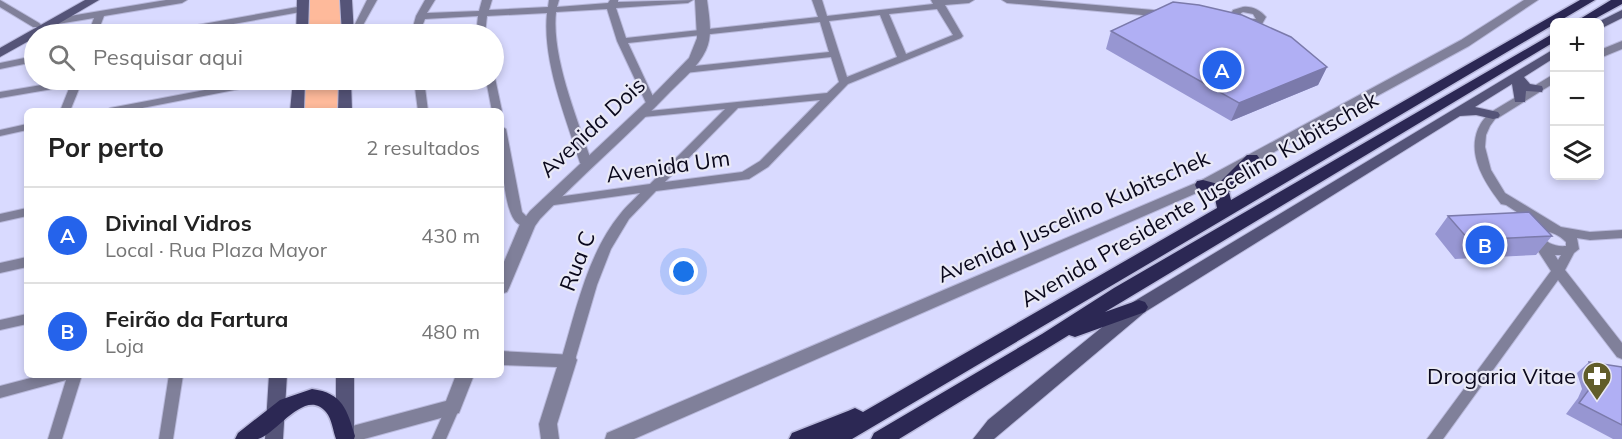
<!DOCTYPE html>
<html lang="pt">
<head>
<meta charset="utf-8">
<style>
  :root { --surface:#fff; --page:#f6f6f6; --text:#222; --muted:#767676; --line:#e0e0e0; --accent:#2563eb }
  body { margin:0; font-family:Mulish,sans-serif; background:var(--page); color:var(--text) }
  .controls { position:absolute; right:18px; top:18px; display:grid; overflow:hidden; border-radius:9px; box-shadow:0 3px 9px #0003 }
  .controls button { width:54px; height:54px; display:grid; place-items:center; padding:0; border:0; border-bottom:2px solid var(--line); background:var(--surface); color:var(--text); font:30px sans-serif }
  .you { position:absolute; left:684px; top:272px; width:21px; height:21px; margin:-15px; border:4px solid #fff; border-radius:50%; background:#1a73e8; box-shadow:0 0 0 9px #1a73e833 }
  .badge { display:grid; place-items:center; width:39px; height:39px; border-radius:50%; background:var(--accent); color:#fff; font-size:20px; font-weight:700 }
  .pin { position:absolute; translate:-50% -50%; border:3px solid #fff; box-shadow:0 2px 6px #0006 }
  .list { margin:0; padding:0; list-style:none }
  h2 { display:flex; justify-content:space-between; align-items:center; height:78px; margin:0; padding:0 24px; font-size:26px }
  h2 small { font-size:20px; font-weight:400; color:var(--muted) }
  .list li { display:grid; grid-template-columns:39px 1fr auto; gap:18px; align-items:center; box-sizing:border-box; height:96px; padding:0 24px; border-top:2px solid var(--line) }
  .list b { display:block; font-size:22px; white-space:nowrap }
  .list p { margin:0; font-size:20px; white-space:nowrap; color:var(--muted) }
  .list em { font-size:20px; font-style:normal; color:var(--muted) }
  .icon { flex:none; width:33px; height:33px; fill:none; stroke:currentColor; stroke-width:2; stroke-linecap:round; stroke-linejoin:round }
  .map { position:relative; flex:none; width:1622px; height:439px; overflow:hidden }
  .search { position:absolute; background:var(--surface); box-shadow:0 3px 9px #0003; left:24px; top:24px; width:480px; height:66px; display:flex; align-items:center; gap:15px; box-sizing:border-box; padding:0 21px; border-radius:33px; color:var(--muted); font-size:22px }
  .panel { position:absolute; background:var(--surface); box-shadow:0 3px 9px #0003; left:24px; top:108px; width:480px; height:270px; border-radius:9px }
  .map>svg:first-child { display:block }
  .green { fill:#feba9b }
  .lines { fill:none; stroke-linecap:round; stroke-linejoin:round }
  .minor-casing { stroke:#b8b8db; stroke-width:2 }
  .tertiary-casing { stroke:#b8b8db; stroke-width:2 }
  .secondary-casing { stroke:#b8b8db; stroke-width:2 }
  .trunk-casing { stroke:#b8b8db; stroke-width:3 }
  .minor { fill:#80809a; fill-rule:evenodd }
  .tertiary { fill:#80809a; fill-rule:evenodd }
  .secondary { fill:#555478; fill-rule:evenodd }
  .trunk { fill:#2c2854; fill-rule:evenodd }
  .wall { fill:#9796d2 }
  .shaded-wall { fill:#7b7aab }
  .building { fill:#b0aff4; stroke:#7b7aab; stroke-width:1.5 }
  .labels { text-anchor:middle; stroke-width:4.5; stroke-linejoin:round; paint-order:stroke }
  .street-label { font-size:22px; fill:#0a081c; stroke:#e9e9f6 }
  .poi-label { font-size:22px; fill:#0a081c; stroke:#e9e9f6; text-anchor:end }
</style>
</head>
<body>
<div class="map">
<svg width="1622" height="439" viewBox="0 0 1622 439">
  <rect width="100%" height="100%" fill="#d9daff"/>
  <path class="green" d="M 310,0 L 342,0 L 342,34 L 308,34 Z
    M 306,80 L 342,80 L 342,111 L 303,111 Z"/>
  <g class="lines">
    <g class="minor-casing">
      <path id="minor" d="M 0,0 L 39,23 L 41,25 L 39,27 L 33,27 L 0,7 Z
        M 166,0 L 187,0 L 182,3 L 104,16 L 97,34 L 88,34 L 94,18 L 58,24 L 53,21 L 58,18 Z
        M 367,0 L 377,0 L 358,34 L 350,34 Z
        M 425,0 L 435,0 L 427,13 L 479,11 L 482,0 L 492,0 L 489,10 L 548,7 L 549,0 L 559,0 L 557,7 L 608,3 L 610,0 L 618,0 L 618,2 L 693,0 L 688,3 L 616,8 L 626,38 L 818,17 L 812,0 L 822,0 L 827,16 L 933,4 L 931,0 L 974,0 L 969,3 L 945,5 L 963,36 L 961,38 L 848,84 L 768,167 L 749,179 L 656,191 L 629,219 L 611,249 L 597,285 L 575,360 L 573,364 L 568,366 L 563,364 L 561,360 C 576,311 587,254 621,213 C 626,206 634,200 640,193 L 547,206 L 541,202 L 543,199 L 650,184 L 725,109 L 643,117 L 639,116 L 638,114 L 639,112 L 827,93 L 839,82 L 831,57 L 685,73 L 680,70 L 685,67 L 829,52 L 820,22 L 628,43 L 657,105 L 652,108 L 647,105 L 617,41 L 607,9 L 556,12 C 551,57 578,120 592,163 L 586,167 L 580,163 C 566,118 542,61 547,13 L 487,16 L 485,34 L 476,34 L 478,16 L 425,19 L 419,34 L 411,34 L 416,16 ZM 937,9 L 953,35 L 906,54 L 889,14 ZM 880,15 L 897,57 L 847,77 L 829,21 ZM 820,100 L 760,161 L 742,172 L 665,182 L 738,108 Z
        M 1002,0 L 1038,0 L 1165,11 L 1170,14 L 1165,17 L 1007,3 Z
        M 303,6 L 306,7 L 306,11 L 177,34 L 159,34 L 164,31 Z
        M 1243,7 C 1252,6 1260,10 1266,17 L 1262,24 L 1242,24 L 1238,21 L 1230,22 L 1228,20 L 1233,10 ZM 1243,12 L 1253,14 L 1256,19 L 1239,19 L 1241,13 Z
        M 34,56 L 34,62 L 0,69 L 0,63 Z
        M 495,78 L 502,111 L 501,113 L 501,111 L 492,111 L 486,80 Z
        M 71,80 L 90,80 L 81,84 L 70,111 L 60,111 L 70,86 L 0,98 L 0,92 Z
        M 257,80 L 275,80 L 270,83 L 127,111 L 105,111 L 110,108 Z
        M 362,80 L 381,80 L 376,83 L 344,89 L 339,86 L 340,84 Z
        M 414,80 L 424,80 L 428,111 L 418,111 Z
        M 1493,112 L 1498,115 L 1490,126 L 1486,135 L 1485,147 L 1491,170 L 1505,193 L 1561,227 L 1590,232 L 1622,230 L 1622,238 L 1590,240 L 1577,238 L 1579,249 L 1574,253 L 1565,270 L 1622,343 L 1622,359 L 1617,357 L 1558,280 L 1443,439 L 1427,439 L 1551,271 L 1529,237 L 1527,231 L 1535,224 L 1506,205 L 1501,204 C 1485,183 1467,156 1478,129 C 1481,122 1486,115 1493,112 ZM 1541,231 C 1551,231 1559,235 1566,242 L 1566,246 C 1555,247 1545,243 1540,233 ZM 1555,255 L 1561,255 L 1558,260 Z
        M 27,124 L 27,130 L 0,136 L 0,130 Z
        M 501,126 L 506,129 L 522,212 L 534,224 L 528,228 C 524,227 519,225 516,222 C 502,207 501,146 501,126 Z
        M 27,208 L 27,216 L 0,222 L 0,214 Z
        M 27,257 L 27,267 L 0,273 L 0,263 Z
        M 27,314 L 27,324 L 0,330 L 0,320 Z
        M 42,375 L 82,375 L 62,439 L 48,439 L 66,380 L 0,398 L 0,386 Z
        M 169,375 L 183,375 L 173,439 L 159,439 Z
        M 453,401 L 458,403 L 460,407 L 446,439 L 432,439 L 448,403 Z"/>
    </g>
    <g class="tertiary-casing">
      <path id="tertiary" d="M 695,0 L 707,0 C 709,16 713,35 706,50 C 698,67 683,79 670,92 C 628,136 582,175 540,219 L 535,226 L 509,288 L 507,292 L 501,294 L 501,269 L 520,224 L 530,211 L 646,102 L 689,58 L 697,38 Z
        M 1524,0 L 1538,0 L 1469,46 L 1208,188 L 634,439 L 605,439 L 607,433 L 1198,182 L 1461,40 Z
        M 1622,41 L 1622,49 L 1600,58 L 1600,50 Z
        M 1554,74 L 1554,83 L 1498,118 L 1488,118 L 1486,115 Z
        M 501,351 L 574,355 L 577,360 L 557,424 L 559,439 L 541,439 L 539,424 L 557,367 L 501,365 Z
        M 456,375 L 474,375 L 459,413 L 364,439 L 337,439 L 336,436 L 338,430 L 345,428 L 446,401 Z"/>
    </g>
    <g class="secondary-casing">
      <path id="secondary" d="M 85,0 L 99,0 L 41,34 L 34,34 L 34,38 L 0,57 L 0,48 Z
        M 297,0 L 309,0 L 308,34 L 296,34 Z
        M 340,0 L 352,0 L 354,34 L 342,34 Z
        M 1622,10 L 1622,18 L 1600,29 L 1600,22 L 1598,22 Z
        M 1554,49 L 1554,58 L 1524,77 L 1530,84 L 1542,86 L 1543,89 L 1542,92 L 1526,91 L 1525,102 L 1515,102 L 1512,84 L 1475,107 L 1498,112 L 1500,115 L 1498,118 L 1493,119 L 1476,115 L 1460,116 L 1145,312 L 994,439 L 973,439 L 988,420 L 1133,302 Z
        M 293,80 L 305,80 L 304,111 L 290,111 Z
        M 339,80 L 351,80 L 352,111 L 338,111 Z
        M 269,375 L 287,375 L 283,439 L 265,439 Z
        M 336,375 L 354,375 L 354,439 L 336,439 Z"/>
    </g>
    <g class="trunk-casing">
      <path id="trunk" d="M 1580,0 L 1595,0 L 852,439 L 789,439 L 792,433 L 848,411 L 855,408 L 863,412 L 1217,208 L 1214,194 L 1197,189 L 1195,185 L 1197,181 L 1203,180 L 1218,184 L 1247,155 L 1257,155 L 1260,159 L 1257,163 L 1229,192 L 1231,200 Z
        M 1611,0 L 1622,0 L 1622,4 L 1589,22 L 1575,22 Z
        M 1554,33 L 1554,42 L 1105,312 L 1139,300 L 1145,302 L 1148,307 L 1145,312 L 1075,337 L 1069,335 L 899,439 L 871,439 L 874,433 L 1042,334 L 1114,288 Z
        M 312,389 C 343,393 347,410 355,436 L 354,439 L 336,439 C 333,431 332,419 326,412 C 305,387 276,435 258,439 C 252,439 242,439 235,439 L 238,433 L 280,400 Z"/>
    </g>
    <use href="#minor" class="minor"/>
    <use href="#tertiary" class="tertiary"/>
    <use href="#secondary" class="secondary"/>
    <use href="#trunk" class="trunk"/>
  </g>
  <path class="wall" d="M 1111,31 L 1327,67 L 1318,85 L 1231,121 L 1106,49 Z
    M 1448,216 L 1552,236 L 1536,255 L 1455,259 L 1435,234 Z
    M 1589,362 L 1622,367 L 1622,439 L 1613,439 L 1566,414 L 1578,398 L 1582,389 L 1577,373 Z"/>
  <path class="shaded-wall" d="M 1327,67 L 1318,85 L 1231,121 L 1239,103 Z"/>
  <path class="building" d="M 1173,2 L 1199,5 L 1242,15 L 1291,37 L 1327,67 L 1239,103 L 1111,31 Z
    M 1529,212 L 1552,236 L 1469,240 L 1448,216 Z
    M 1589,362 L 1622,367 L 1622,425 L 1579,403 L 1591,387 L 1594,378 Z"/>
  <defs>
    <g id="pharmacy-pin" transform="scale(1.5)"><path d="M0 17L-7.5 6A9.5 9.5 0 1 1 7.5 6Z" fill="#615d2a" stroke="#e9e9f6"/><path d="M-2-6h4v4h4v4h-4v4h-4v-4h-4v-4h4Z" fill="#fff"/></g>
  </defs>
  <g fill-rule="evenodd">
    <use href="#pharmacy-pin" x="1597" y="376"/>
  </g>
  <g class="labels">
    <g class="street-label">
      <text transform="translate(592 127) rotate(-43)" y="8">Avenida Dois</text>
      <text transform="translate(668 166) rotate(-8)" y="8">Avenida Um</text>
      <text transform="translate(1199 199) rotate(-30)" y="8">Avenida Presidente Juscelino Kubitschek</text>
      <text transform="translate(1073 216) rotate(-24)" y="8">Avenida Juscelino Kubitschek</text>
      <text transform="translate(577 261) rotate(-69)" y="8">Rua C</text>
    </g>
    <g class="poi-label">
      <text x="1576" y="384">Drogaria Vitae</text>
    </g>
  </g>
</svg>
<div class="controls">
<button>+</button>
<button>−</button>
<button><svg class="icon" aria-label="layers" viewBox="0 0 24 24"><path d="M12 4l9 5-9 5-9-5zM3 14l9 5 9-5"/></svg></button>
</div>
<div class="you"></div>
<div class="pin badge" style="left:1222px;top:70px">A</div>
<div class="pin badge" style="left:1485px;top:245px">B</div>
<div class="search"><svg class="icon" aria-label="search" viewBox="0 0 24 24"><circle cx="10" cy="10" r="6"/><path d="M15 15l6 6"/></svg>Pesquisar aqui</div>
<section class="panel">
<h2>Por perto<small>2 resultados</small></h2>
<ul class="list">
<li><span class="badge">A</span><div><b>Divinal Vidros</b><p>Local · Rua Plaza Mayor</p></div><em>430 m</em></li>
<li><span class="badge">B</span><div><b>Feirão da Fartura</b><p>Loja</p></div><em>480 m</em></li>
</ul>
</section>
</div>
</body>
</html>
